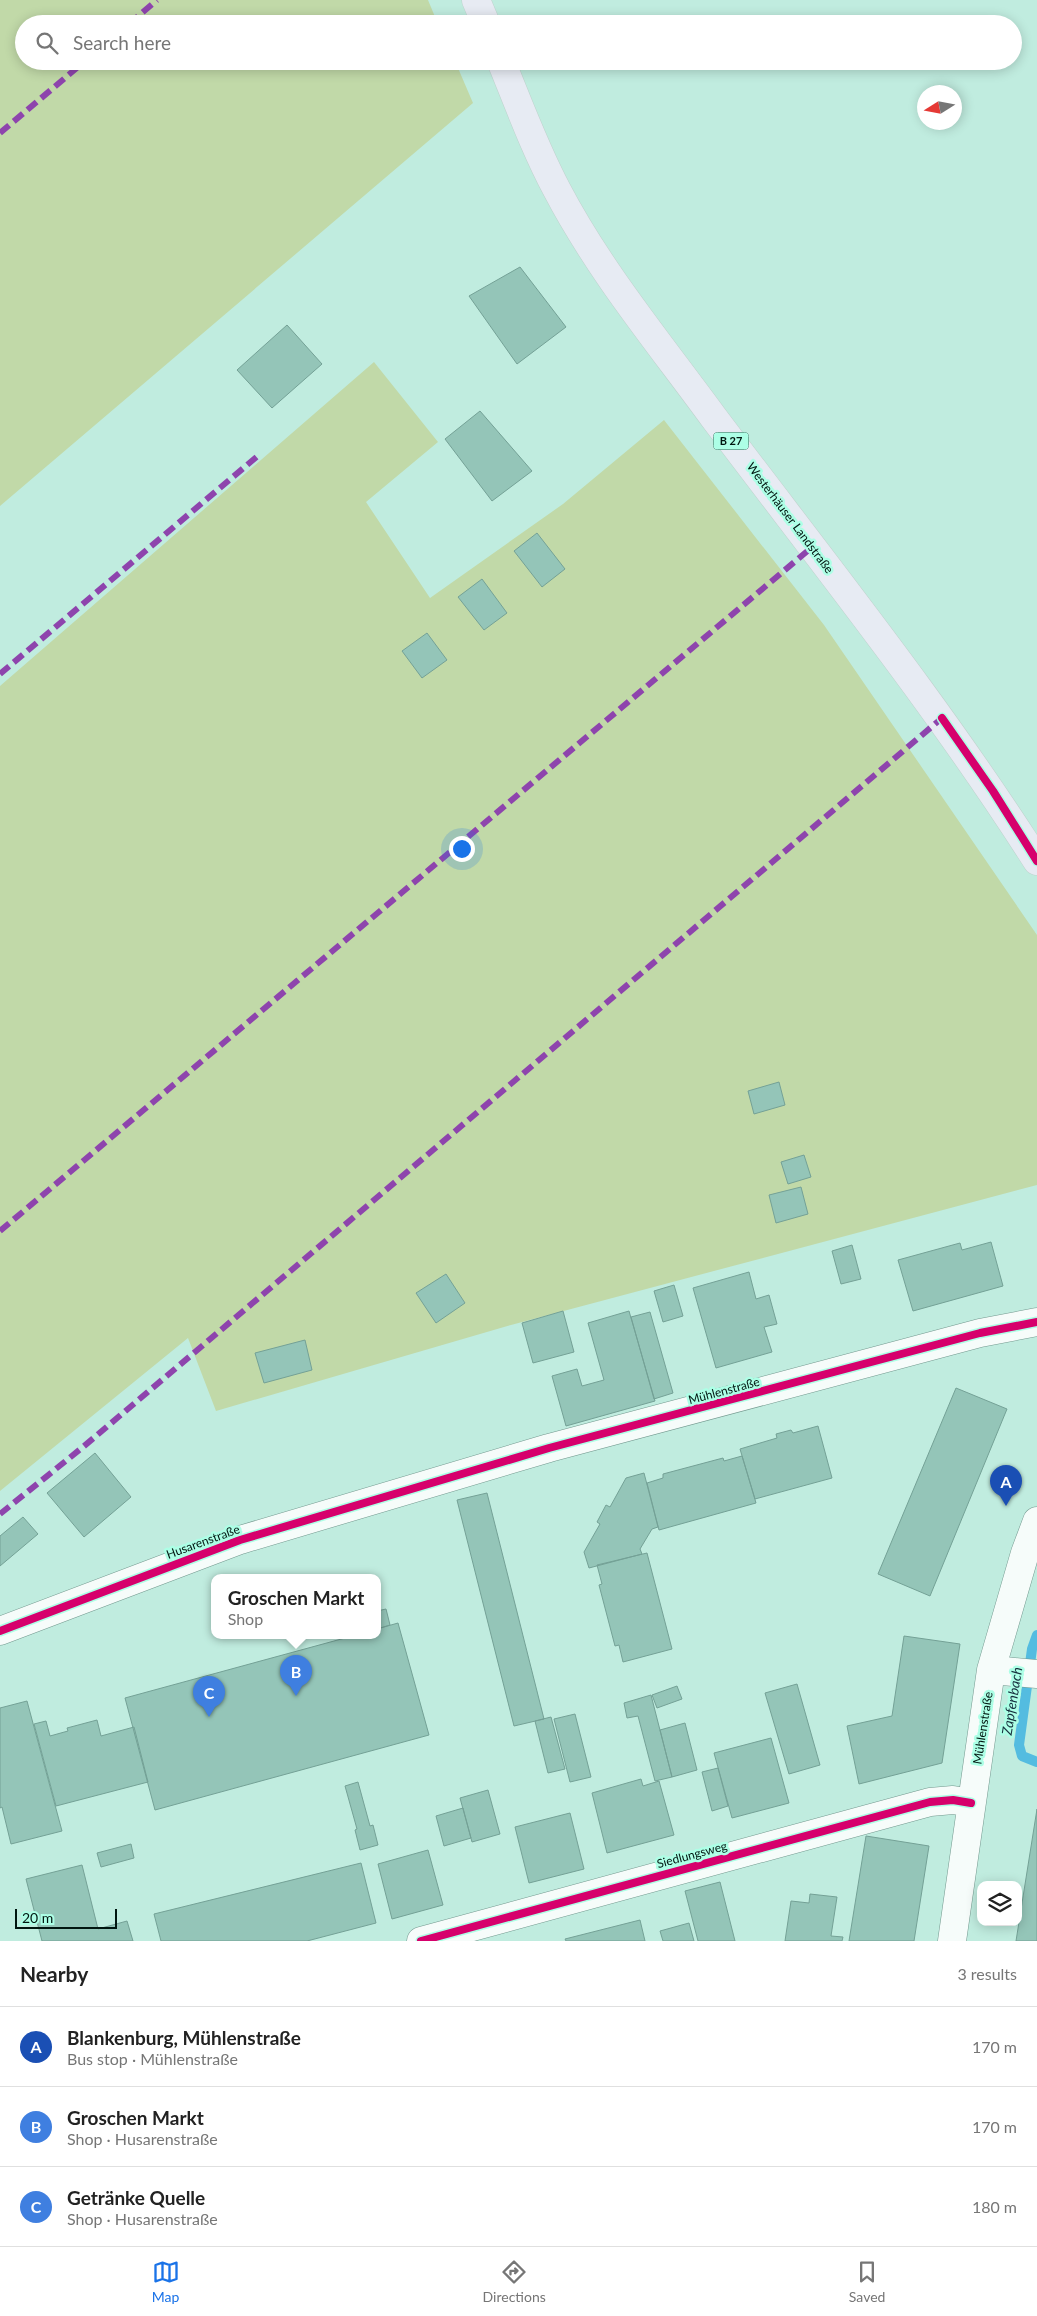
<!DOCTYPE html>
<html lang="en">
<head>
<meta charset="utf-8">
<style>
  :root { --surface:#fff; --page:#f6f6f6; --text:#222; --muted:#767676; --line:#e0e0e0; --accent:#1a73e8 }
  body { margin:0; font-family:Lato,sans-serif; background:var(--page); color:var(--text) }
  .controls { position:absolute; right:15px; bottom:15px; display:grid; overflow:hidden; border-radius:10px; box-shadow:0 2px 12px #0003 }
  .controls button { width:45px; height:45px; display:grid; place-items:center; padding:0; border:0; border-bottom:1px solid var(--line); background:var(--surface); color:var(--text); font:25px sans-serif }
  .compass { position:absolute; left:917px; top:85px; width:45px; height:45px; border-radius:50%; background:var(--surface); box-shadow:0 2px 12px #0003; rotate:259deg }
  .scale { position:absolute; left:15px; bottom:12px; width:102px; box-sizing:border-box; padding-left:5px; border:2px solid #011610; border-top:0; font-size:14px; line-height:18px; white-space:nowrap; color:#011610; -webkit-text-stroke:4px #adffe6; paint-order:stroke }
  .you { position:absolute; left:461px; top:848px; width:18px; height:18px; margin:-12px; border:4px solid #fff; border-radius:50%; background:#1a73e8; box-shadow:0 0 0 8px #1a73e833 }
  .badge { display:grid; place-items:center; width:32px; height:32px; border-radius:50%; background:var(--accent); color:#fff; font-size:16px; font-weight:700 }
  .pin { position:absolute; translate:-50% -41px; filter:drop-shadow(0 1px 2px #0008) }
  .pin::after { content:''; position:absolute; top:26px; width:18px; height:15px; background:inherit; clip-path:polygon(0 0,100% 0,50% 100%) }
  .popup { position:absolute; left:211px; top:1574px; width:170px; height:65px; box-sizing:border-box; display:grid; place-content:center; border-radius:10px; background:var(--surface); filter:drop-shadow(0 1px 4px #0005); font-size:16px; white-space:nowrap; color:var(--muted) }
  .popup b { font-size:19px; color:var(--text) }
  .popup::after { content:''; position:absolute; left:50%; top:100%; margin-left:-10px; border:10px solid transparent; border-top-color:var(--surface) }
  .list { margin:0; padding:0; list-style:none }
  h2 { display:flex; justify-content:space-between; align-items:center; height:65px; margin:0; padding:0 20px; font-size:21px }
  h2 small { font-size:16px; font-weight:400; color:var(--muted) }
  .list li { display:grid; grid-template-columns:32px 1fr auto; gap:15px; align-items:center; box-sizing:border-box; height:80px; padding:0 20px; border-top:1px solid var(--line) }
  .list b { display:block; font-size:19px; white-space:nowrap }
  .list p { margin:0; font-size:16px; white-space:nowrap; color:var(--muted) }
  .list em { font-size:16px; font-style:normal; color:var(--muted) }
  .icon { flex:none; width:28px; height:28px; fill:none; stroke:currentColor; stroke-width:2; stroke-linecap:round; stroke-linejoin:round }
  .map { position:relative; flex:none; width:1037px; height:1941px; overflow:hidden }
  .search { position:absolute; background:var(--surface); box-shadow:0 2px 12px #0003; left:15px; right:15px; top:15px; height:55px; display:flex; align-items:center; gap:12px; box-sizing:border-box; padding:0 18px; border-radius:28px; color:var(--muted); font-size:19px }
  .sheet { height:305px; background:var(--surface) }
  nav { display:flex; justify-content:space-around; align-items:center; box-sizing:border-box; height:70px; border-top:1px solid var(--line); background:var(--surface); font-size:14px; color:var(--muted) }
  nav a { display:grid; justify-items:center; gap:2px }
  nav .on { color:var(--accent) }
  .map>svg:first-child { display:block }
  .green { fill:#c1d9a8 }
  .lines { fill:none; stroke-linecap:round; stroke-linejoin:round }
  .stream { stroke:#54bce0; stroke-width:10 }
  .building { fill:#94c5b8; stroke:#74a196 }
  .minor-casing { stroke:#72988e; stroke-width:29 }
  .major-casing { stroke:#bfd2cd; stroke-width:29 }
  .minor { stroke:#f6fcfa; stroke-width:28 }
  .major { stroke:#e7ebf3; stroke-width:28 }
  .quiet { stroke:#8e44ad; stroke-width:6; stroke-dasharray:12 6; stroke-linecap:butt }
  .cycleway-casing { stroke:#adffe6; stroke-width:11 }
  .cycleway { stroke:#d6006c; stroke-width:8 }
  .labels { text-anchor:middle; stroke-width:5; stroke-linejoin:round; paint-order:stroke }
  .shield { fill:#adffe6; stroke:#355c50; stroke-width:1 }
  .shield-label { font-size:11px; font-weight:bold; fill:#011610 }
  .street-label { font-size:12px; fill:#011610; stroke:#adffe6 }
  .water-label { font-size:14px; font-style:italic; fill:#16303d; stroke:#adffe6 }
</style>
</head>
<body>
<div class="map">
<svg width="1037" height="1941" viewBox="0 0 1037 1941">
  <rect width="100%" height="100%" fill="#c0ecdf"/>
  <path class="green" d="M 0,0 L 428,0 L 438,24 L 24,24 L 24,61 L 455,61 L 473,103 L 0,506 Z
    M 374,362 L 438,442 L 366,502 L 430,598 L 563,504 L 664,420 L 824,625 L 1037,935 L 1037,1185 L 511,1325 L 216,1411 L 188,1338 L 0,1491 L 0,686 Z"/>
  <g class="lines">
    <path class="stream" d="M 1037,1635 L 1032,1649 L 1019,1745 L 1022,1756 L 1037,1762"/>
  </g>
  <path class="building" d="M 520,267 L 566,327 L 517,364 L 469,296 Z
    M 287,325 L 322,364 L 272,408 L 237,370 Z
    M 480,411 L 532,471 L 492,501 L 445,439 Z
    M 537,533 L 565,569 L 542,587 L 514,551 Z
    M 482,579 L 507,613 L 484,630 L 458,597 Z
    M 427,633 L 447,660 L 422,678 L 402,651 Z
    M 779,1082 L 785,1105 L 754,1114 L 748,1091 Z
    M 804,1155 L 811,1177 L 788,1184 L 781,1162 Z
    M 801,1187 L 808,1214 L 776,1223 L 769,1195 Z
    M 991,1242 L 1003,1286 L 913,1311 L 898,1260 L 960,1243 L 962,1250 Z
    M 852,1245 L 861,1279 L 841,1284 L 832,1251 Z
    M 749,1272 L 756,1299 L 769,1295 L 777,1324 L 764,1327 L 772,1352 L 716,1368 L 693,1288 Z
    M 446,1274 L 465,1303 L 436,1323 L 416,1293 Z
    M 674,1285 L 683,1316 L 663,1322 L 654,1291 Z
    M 563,1311 L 574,1352 L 533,1363 L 522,1323 Z
    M 629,1311 L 655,1401 L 566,1426 L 552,1376 L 577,1369 L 582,1386 L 604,1380 L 588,1323 Z
    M 650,1312 L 673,1393 L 654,1399 L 631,1317 Z
    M 305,1340 L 312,1370 L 264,1383 L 255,1353 Z
    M 956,1388 L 1007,1409 L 930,1596 L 878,1574 Z
    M 818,1426 L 832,1478 L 755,1499 L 740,1449 L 777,1438 L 776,1434 L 791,1430 L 793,1433 Z
    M 95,1453 L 131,1497 L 84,1537 L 47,1493 Z
    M 742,1456 L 756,1503 L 659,1530 L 647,1483 L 663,1478 L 663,1474 L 723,1458 L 724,1461 Z
    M 644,1473 L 658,1527 L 652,1529 L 640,1549 L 642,1554 L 589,1568 L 584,1552 L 600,1524 L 597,1522 L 606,1505 L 610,1507 L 626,1478 Z
    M 487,1493 L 544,1719 L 514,1726 L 457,1500 Z
    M 23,1517 L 38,1534 L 0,1566 L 0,1536 Z
    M 647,1553 L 672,1649 L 623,1662 L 619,1645 L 615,1646 L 599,1585 L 602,1584 L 597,1565 Z
    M 386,1609 L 390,1625 L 377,1629 L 377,1611 Z
    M 398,1623 L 429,1735 L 155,1810 L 125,1698 L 356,1635 L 377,1635 L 377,1629 Z
    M 904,1636 L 960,1644 L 942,1763 L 859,1784 L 847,1726 L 892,1716 Z
    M 797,1684 L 820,1765 L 789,1774 L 765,1693 Z
    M 677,1686 L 682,1699 L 657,1708 L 652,1695 Z
    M 651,1695 L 672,1777 L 655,1781 L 638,1716 L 627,1718 L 624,1703 Z
    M 27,1701 L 62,1831 L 11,1844 L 2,1807 L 0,1808 L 0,1708 Z
    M 575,1714 L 591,1777 L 570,1782 L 554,1719 Z
    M 551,1717 L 565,1769 L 548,1773 L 535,1721 Z
    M 97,1720 L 101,1736 L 134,1727 L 148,1782 L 56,1806 L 34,1724 L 46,1721 L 50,1736 L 68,1731 L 67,1728 Z
    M 685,1723 L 697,1770 L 672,1777 L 660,1730 Z
    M 771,1738 L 789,1803 L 732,1818 L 714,1753 Z
    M 718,1768 L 728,1806 L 712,1811 L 702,1772 Z
    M 641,1779 L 643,1786 L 659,1781 L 674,1835 L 607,1853 L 592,1793 Z
    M 358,1782 L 370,1826 L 373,1825 L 378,1845 L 360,1850 L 355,1830 L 357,1829 L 345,1786 Z
    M 488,1790 L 500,1834 L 472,1842 L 460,1798 Z
    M 463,1808 L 471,1838 L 444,1846 L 436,1816 Z
    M 1037,1809 L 1037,1941 L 1016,1941 Z
    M 570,1813 L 584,1869 L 529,1883 L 515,1827 Z
    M 866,1836 L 929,1846 L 914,1941 L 849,1941 Z
    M 131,1844 L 134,1858 L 101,1867 L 97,1853 Z
    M 428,1850 L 443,1905 L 392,1919 L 378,1864 Z
    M 361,1863 L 376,1923 L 307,1941 L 161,1941 L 154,1914 Z
    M 82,1865 L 98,1929 L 127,1921 L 133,1941 L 42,1941 L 26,1879 Z
    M 720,1882 L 735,1941 L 698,1941 L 685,1891 Z
    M 810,1894 L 837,1897 L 831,1936 L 843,1937 L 842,1941 L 785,1941 L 791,1901 L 809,1903 Z
    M 640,1920 L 645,1941 L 566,1941 L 565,1939 Z
    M 689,1923 L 694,1941 L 663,1941 L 660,1931 Z"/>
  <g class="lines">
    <g class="minor-casing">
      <path id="minor" d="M 0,1631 L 240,1540 L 549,1448 L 980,1333 L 1037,1322
        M 991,1670 L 1037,1674
        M 421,1941 L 930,1802 L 953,1800 L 971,1803
        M 952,1941 L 991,1670 L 1025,1553 L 1037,1521"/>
    </g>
    <g class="major-casing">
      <path id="major" d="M 476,0 L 486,24
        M 501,61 C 519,105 535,149 557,190 C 600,272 660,344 714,418 C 824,564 939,707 1037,861"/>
    </g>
    <use href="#minor" class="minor"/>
    <use href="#major" class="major"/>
    <path class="quiet" d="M 129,24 L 157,0
      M 0,133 L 85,61
      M 0,674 L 260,454
      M 0,1231 L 811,548
      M 0,1514 L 83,1447 L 942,718"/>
    <g class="cycleway-casing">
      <path id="cycleway" d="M 942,718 L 993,791 L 1037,861
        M 0,1631 L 240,1540 L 549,1448 L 980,1333 L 1037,1322
        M 421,1941 L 930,1802 L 953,1800 L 971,1803"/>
    </g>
    <use href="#cycleway" class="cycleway"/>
  </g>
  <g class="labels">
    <rect class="shield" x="713.5" y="432.5" width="35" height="17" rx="4"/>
    <g class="shield-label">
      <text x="731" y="445">B 27</text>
    </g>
    <g class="street-label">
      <text transform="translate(790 518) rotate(53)" y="4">Westerhäuser Landstraße</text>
      <text transform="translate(724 1391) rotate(-15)" y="4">Mühlenstraße</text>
      <text transform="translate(203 1542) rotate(-20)" y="4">Husarenstraße</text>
      <text transform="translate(983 1728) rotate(-81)" y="4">Mühlenstraße</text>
      <text transform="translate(692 1855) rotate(-15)" y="4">Siedlungsweg</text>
    </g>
    <g class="water-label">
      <text transform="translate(1012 1701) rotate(-81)" y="5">Zapfenbach</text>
    </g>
  </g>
</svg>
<div class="controls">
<button><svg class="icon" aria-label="layers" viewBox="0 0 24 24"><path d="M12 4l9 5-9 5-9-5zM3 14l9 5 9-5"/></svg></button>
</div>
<svg class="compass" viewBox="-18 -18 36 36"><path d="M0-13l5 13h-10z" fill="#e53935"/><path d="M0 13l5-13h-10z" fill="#767676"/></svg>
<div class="scale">20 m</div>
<div class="you"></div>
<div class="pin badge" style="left:1006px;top:1506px;background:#1a4fb4">A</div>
<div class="pin badge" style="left:296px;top:1696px;background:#3f7fe0">B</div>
<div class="popup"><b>Groschen Markt</b>Shop</div>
<div class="pin badge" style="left:209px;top:1717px;background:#3f7fe0">C</div>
<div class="search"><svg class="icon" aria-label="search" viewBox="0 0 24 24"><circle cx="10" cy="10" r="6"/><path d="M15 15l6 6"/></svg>Search here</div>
</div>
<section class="sheet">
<h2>Nearby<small>3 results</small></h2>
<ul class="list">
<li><span class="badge" style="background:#1a4fb4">A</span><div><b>Blankenburg, Mühlenstraße</b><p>Bus stop · Mühlenstraße</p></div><em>170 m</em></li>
<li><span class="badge" style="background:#3f7fe0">B</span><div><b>Groschen Markt</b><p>Shop · Husarenstraße</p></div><em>170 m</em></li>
<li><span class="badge" style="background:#3f7fe0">C</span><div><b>Getränke Quelle</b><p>Shop · Husarenstraße</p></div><em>180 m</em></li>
</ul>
</section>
<nav>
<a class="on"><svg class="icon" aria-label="map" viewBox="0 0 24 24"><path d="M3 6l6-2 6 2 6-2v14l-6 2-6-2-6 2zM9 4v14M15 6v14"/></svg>Map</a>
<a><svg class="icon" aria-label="directions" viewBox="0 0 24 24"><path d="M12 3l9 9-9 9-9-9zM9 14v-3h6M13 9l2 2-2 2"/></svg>Directions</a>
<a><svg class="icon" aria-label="saved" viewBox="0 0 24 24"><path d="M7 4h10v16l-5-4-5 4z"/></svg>Saved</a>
</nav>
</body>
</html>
